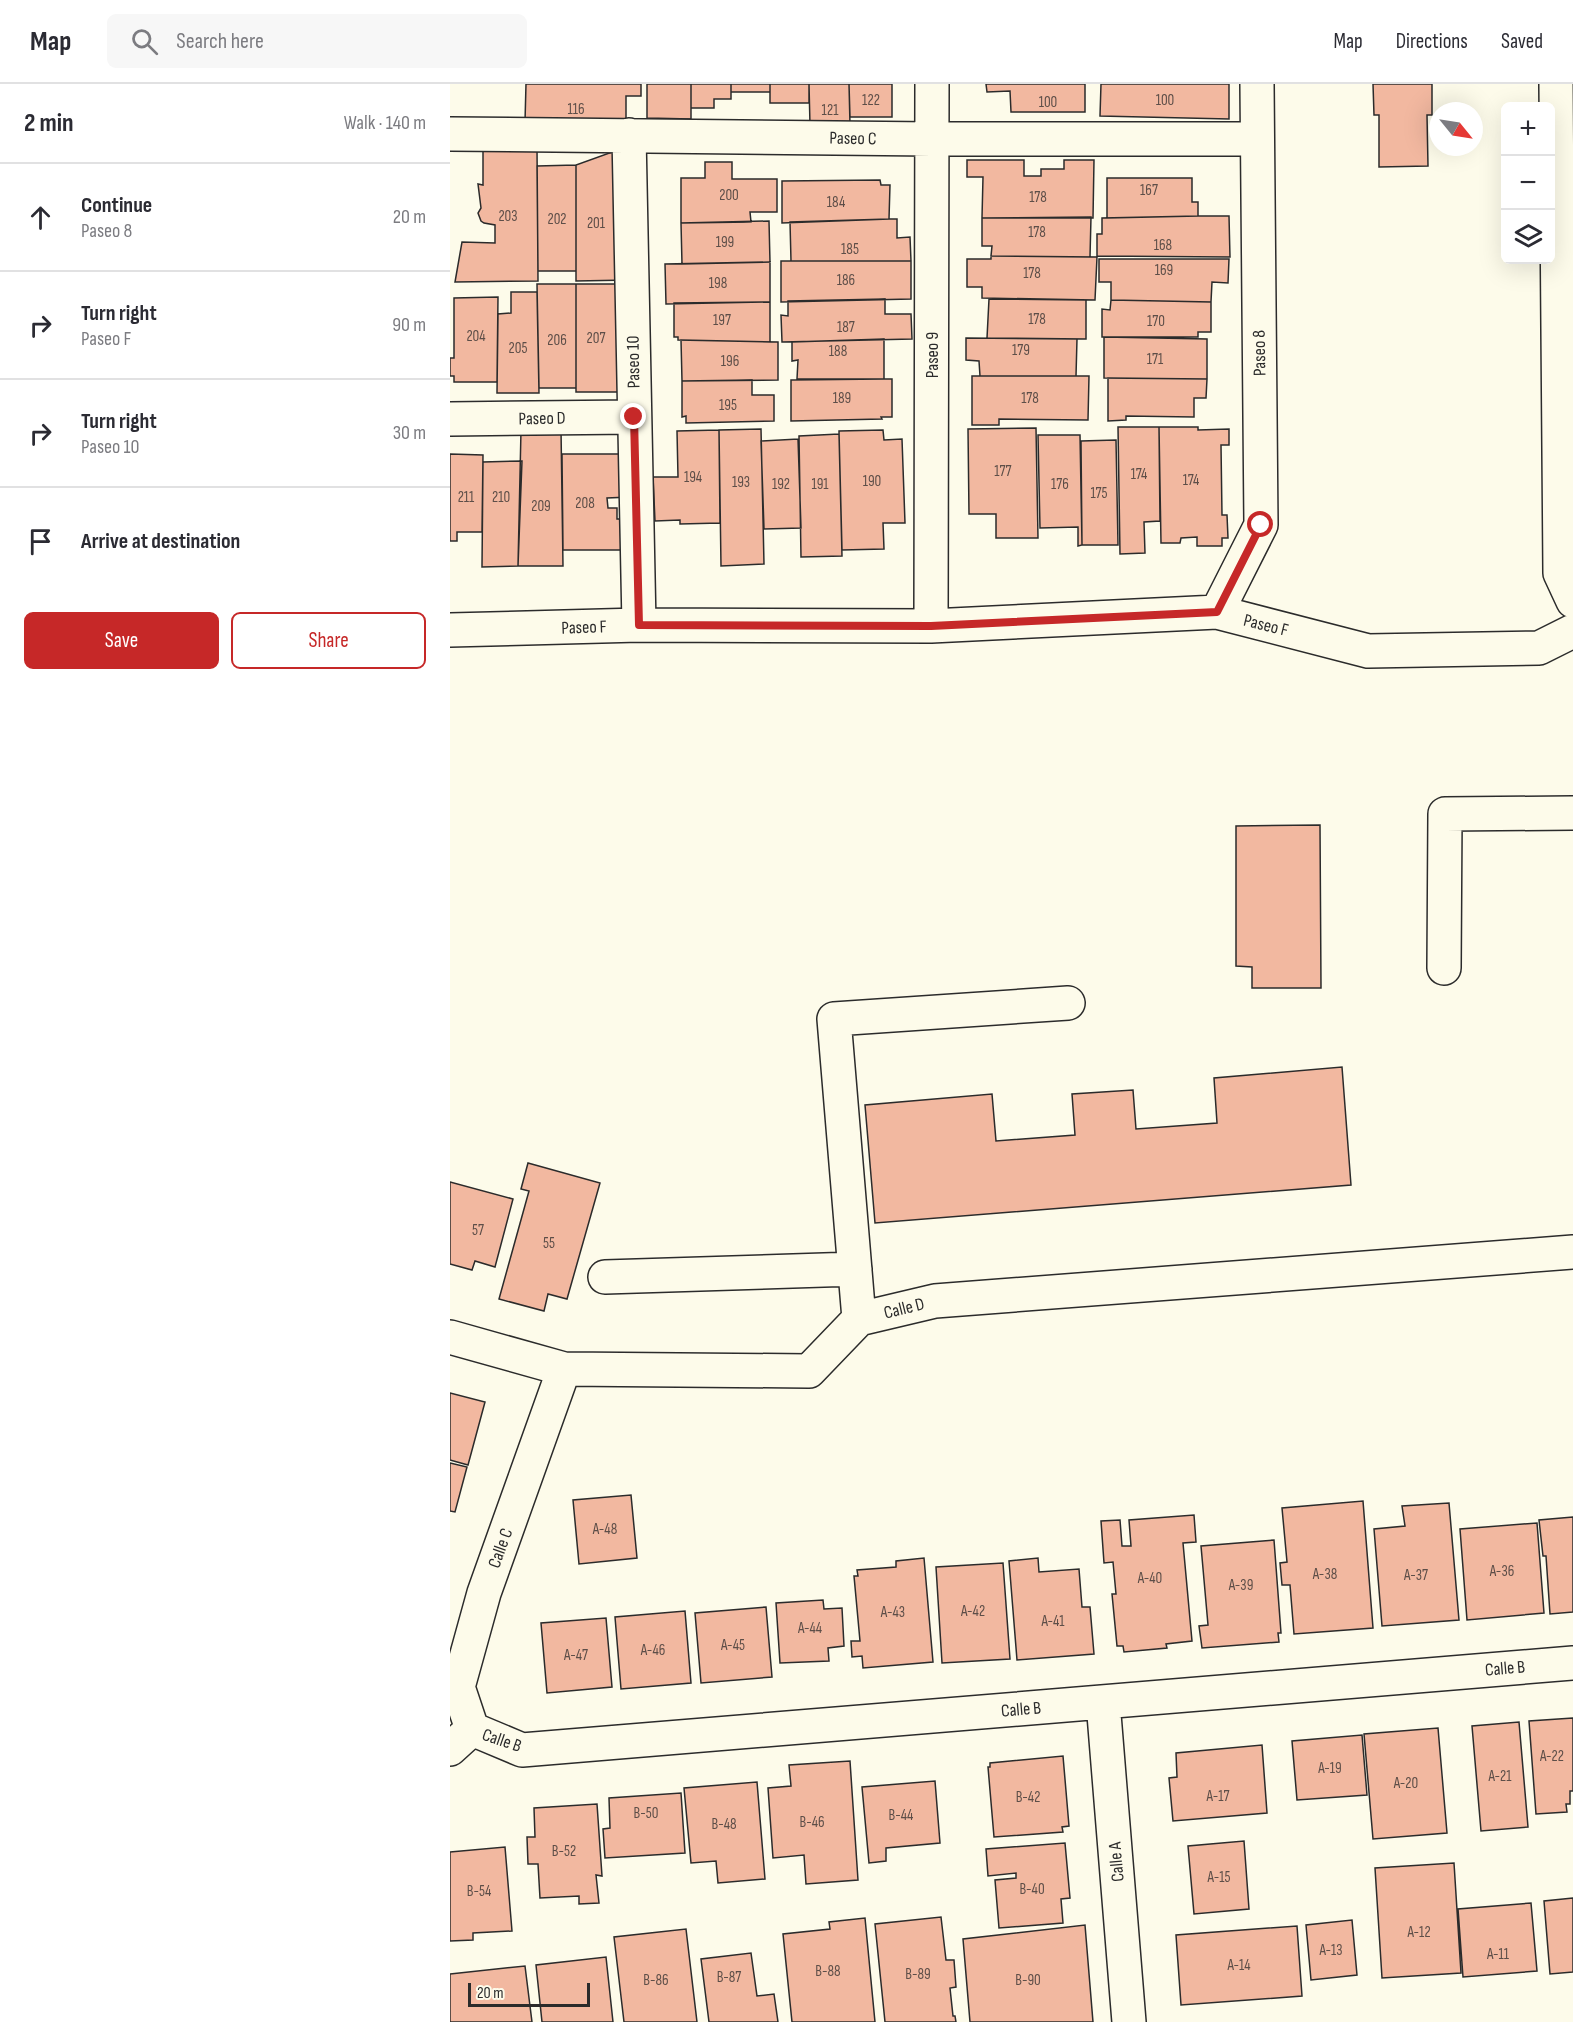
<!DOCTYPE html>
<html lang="en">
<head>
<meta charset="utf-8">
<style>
  :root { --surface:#fff; --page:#f7f7f7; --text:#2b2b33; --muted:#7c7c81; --line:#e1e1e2; --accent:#c62828 }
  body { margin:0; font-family:"Sofia Sans Condensed",sans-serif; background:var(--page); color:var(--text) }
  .controls { position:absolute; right:18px; top:18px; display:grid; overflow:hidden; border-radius:9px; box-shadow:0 6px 24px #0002 }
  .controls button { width:54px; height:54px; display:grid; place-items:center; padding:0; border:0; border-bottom:2px solid var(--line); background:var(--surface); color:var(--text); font:30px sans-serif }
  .compass { position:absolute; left:979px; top:18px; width:54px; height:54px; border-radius:50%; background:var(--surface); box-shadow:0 6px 24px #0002; rotate:120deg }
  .scale { position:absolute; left:18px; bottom:15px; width:122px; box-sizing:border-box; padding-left:6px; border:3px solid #2b2b2b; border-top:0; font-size:16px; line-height:21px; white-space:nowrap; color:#2b2b2b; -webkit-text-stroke:4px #fdfbea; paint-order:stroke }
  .stop { position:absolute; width:18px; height:18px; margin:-14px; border:4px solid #c62828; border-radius:50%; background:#fff }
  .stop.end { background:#c62828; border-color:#fff; box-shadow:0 2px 6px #0008 }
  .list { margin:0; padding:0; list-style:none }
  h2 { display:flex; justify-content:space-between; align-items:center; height:78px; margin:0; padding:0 24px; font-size:26px }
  h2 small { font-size:20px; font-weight:400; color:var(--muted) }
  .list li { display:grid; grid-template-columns:39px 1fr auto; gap:18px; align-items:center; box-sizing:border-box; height:108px; padding:0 24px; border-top:2px solid var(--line) }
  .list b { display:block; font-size:22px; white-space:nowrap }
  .list p { margin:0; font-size:20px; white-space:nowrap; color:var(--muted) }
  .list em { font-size:20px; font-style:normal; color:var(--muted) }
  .actions { display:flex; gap:12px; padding:18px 24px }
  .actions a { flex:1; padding:14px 0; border:2px solid var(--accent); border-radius:9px; text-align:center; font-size:21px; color:var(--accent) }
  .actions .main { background:var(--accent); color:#fff }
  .icon { flex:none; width:33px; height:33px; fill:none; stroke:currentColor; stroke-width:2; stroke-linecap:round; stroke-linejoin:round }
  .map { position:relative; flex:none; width:1123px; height:1938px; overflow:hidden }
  header { display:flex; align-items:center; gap:36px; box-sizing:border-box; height:84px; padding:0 30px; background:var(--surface); border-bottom:2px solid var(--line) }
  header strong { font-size:28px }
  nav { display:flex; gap:33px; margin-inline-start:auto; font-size:21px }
  .search { width:420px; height:54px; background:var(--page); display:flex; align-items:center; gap:15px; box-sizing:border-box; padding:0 21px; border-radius:9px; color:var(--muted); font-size:22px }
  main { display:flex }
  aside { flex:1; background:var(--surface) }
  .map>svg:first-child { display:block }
  .building { fill:#f2b8a0; stroke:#2b2b2b; stroke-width:1.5 }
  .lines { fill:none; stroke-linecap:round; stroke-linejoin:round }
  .minor-casing { stroke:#2b2b2b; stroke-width:36 }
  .minor { stroke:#fdfbea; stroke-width:33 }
  .route { stroke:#c62828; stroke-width:8 }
  .labels { text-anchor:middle; stroke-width:4.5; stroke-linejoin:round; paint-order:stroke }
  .number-label { font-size:15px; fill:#5d4e48 }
  .street-label { font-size:18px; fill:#2b2b2b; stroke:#fdfbea }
</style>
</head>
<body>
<header>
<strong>Map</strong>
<div class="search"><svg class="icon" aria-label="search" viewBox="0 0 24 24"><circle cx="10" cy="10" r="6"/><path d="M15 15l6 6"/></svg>Search here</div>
<nav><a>Map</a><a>Directions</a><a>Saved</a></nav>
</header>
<main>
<aside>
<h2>2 min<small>Walk · 140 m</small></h2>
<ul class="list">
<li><svg class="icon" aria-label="ahead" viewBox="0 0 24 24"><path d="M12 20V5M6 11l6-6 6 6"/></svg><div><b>Continue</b><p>Paseo 8</p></div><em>20 m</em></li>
<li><svg class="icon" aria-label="right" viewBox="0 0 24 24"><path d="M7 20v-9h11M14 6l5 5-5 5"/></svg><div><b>Turn right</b><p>Paseo F</p></div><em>90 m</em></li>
<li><svg class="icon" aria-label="right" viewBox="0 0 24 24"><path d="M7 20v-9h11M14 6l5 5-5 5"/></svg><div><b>Turn right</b><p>Paseo 10</p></div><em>30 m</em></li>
<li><svg class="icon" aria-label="arrive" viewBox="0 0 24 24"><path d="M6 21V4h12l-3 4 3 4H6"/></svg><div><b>Arrive at destination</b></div></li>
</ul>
<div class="actions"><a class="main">Save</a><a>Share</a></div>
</aside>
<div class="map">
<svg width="1123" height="1938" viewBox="0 0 1123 1938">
  <rect width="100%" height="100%" fill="#fdfbea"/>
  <path class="building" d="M 76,0 L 191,0 L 191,12 L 176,12 L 176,38 L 75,38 Z
    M 197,0 L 241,0 L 241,35 L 197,34 Z
    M 241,0 L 281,0 L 281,15 L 264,15 L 264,24 L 241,24 Z
    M 281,0 L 320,0 L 320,8 L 281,8 Z
    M 320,0 L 359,0 L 359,19 L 320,19 Z
    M 359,0 L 399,0 L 400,41 L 360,41 Z
    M 399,0 L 442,0 L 442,33 L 400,33 Z
    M 536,0 L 635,0 L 635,28 L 561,28 L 560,7 L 537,8 Z
    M 651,0 L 779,0 L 779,35 L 650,32 Z
    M 923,0 L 982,0 L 982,31 L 977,31 L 978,82 L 929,83 L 929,31 L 924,31 Z
    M 87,63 L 88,197 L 5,198 L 12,158 L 45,159 L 45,141 L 34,139 L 31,137 L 28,129 L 31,124 L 28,100 L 33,101 L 33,64 Z
    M 176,63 L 179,196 L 126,197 L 126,81 Z
    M 517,76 L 574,76 L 574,92 L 591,92 L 591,85 L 614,85 L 614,76 L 644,76 L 643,134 L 532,134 L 533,93 L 517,93 Z
    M 255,78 L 282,78 L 282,95 L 327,95 L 327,128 L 300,128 L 301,138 L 231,139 L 231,94 L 255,94 Z
    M 126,81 L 126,187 L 88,187 L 87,82 Z
    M 657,94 L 742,94 L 742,118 L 748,118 L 748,132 L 657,134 Z
    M 430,96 L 431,101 L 440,101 L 439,135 L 332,139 L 332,97 Z
    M 748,132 L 779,132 L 780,173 L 647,172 L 647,150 L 652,150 L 652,134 Z
    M 641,133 L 640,173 L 541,172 L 542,162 L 532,162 L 532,134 Z
    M 439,135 L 447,135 L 447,154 L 460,153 L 461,177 L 341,177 L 340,138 Z
    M 319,137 L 320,178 L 232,180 L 231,139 Z
    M 541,172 L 647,173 L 645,216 L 532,214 L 532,203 L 517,203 L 517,175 L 541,175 Z
    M 649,175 L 779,175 L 778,199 L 762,198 L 761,218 L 661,216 L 661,198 L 649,198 Z
    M 331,177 L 461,177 L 461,215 L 331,218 Z
    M 320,178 L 320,218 L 216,220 L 215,180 Z
    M 87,200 L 126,200 L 126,304 L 89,304 Z
    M 126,200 L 172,200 L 167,226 L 167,281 L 177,281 L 177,308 L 126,308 Z
    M 61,208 L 87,208 L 89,309 L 47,309 L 48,230 L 61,229 Z
    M 48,213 L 47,298 L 4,298 L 4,292 L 0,292 L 0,274 L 4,274 L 4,214 Z
    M 435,215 L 435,230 L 461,230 L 462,255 L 332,258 L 331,231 L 338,232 L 338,217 Z
    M 539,215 L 636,216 L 636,255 L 537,254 Z
    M 661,216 L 761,218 L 761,248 L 748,248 L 748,253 L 652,253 L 652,225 L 660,226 Z
    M 320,218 L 320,258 L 228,256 L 228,253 L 224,253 L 224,219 Z
    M 654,253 L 757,255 L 757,295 L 654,294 Z
    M 516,254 L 627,255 L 626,292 L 530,292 L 529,277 L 516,276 Z
    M 434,255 L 434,295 L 347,295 L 348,276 L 342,277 L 342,258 Z
    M 231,256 L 328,258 L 328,296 L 232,297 Z
    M 522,292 L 639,292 L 638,336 L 549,335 L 549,341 L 522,341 Z
    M 658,294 L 757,295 L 756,314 L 744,314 L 744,333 L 676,332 L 676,336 L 658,337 Z
    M 434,295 L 442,295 L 442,333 L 431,333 L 432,335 L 341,337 L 341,296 Z
    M 302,296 L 302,311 L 324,311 L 324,337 L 236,339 L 236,332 L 232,333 L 232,297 Z
    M 668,343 L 709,343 L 710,437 L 694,438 L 695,469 L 670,470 Z
    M 709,343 L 748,343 L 748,346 L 779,345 L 779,361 L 771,361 L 772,431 L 777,431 L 778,454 L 772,454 L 772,462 L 747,462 L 747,453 L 731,454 L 730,459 L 711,459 Z
    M 586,344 L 588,454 L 546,454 L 546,430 L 519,430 L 518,345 Z
    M 111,345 L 113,482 L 68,482 L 71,346 Z
    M 311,345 L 314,480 L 271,482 L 269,346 Z
    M 269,346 L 270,439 L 230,440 L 230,436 L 205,437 L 203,393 L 228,393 L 227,347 Z
    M 433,346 L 434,356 L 452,355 L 455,439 L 433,439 L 434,465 L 392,466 L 389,347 Z
    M 389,350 L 392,472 L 351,473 L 349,352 Z
    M 588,351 L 630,351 L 632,461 L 628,462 L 628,443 L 590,444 Z
    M 348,355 L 351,444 L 314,445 L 311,357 Z
    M 666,356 L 668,461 L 632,461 L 631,357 Z
    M 0,370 L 33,371 L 32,448 L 7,448 L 7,457 L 0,457 Z
    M 112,370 L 180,370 L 180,413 L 157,414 L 158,424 L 167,424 L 167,435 L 180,435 L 179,466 L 113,466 Z
    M 72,377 L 68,482 L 32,483 L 33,378 Z
    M 870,741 L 871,904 L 802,904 L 802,883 L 786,882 L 786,742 Z
    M 892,983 L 901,1101 L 425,1139 L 415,1021 L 542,1010 L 546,1057 L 625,1051 L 622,1010 L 683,1006 L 686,1045 L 767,1039 L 764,994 Z
    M 78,1079 L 150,1099 L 117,1215 L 98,1210 L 94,1227 L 49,1215 L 79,1107 L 71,1105 Z
    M 0,1098 L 63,1115 L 45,1183 L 25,1177 L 22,1186 L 0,1180 Z
    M 0,1309 L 35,1318 L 18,1381 L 0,1376 Z
    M 0,1379 L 17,1383 L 5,1428 L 0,1427 Z
    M 181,1411 L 187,1474 L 129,1480 L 123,1416 Z
    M 913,1417 L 923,1544 L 844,1550 L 840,1501 L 832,1501 L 830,1479 L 837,1478 L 832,1424 Z
    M 999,1419 L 1009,1536 L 932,1542 L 924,1445 L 955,1442 L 952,1422 Z
    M 744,1431 L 746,1458 L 733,1459 L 742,1557 L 716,1560 L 717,1564 L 674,1568 L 673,1562 L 667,1562 L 662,1510 L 666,1510 L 663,1478 L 654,1479 L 651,1437 L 670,1436 L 672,1462 L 681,1462 L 679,1436 Z
    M 1123,1433 L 1123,1528 L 1100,1530 L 1096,1472 L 1093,1472 L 1089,1436 Z
    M 1087,1439 L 1094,1529 L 1017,1536 L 1010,1445 Z
    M 824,1456 L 831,1549 L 828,1549 L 829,1558 L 752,1564 L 749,1542 L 758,1541 L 751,1462 Z
    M 474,1474 L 483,1578 L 413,1584 L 412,1572 L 402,1573 L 401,1557 L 410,1557 L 404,1492 L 408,1492 L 407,1486 L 446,1483 L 446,1477 Z
    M 588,1474 L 589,1488 L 629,1485 L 632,1523 L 640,1523 L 644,1570 L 567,1576 L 559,1477 Z
    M 553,1479 L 560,1575 L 492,1579 L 486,1483 Z
    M 373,1516 L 374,1525 L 392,1524 L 394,1562 L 378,1564 L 379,1577 L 330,1579 L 326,1519 Z
    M 316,1523 L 322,1593 L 251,1599 L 245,1529 Z
    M 235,1527 L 241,1599 L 171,1605 L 165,1533 Z
    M 156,1534 L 162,1603 L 97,1609 L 91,1539 Z
    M 1123,1634 L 1123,1707 L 1120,1707 L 1120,1720 L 1116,1720 L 1117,1728 L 1086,1730 L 1079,1637 Z
    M 1069,1638 L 1078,1743 L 1031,1747 L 1022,1642 Z
    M 988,1644 L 997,1749 L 923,1755 L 914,1650 Z
    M 912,1651 L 917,1711 L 847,1716 L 842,1657 Z
    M 812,1661 L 817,1729 L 723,1737 L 719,1694 L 727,1693 L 726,1669 Z
    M 613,1672 L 619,1742 L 612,1743 L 613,1748 L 544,1753 L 538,1683 L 540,1683 L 540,1679 Z
    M 400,1677 L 408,1796 L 356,1800 L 354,1771 L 323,1774 L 318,1704 L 341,1702 L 339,1681 Z
    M 485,1697 L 490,1759 L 436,1764 L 436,1777 L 419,1779 L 412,1703 Z
    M 307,1698 L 315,1795 L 268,1799 L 266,1777 L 241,1779 L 234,1704 Z
    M 231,1709 L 235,1769 L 155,1774 L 153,1745 L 160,1744 L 159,1714 Z
    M 147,1720 L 152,1792 L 146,1791 L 149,1819 L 129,1820 L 129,1812 L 90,1814 L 88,1780 L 78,1780 L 77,1753 L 85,1753 L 84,1724 Z
    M 794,1757 L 799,1825 L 744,1830 L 738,1762 Z
    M 615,1759 L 620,1814 L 611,1815 L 613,1839 L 549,1844 L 545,1796 L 566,1794 L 566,1789 L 538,1792 L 536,1765 Z
    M 55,1763 L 62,1847 L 23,1849 L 23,1856 L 0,1857 L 0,1768 Z
    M 1004,1779 L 1011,1889 L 932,1894 L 925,1784 Z
    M 1123,1814 L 1123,1888 L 1100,1890 L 1094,1817 Z
    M 1081,1819 L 1087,1887 L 1013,1893 L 1008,1825 Z
    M 491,1833 L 496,1876 L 504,1876 L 506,1903 L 500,1904 L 503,1932 L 505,1932 L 506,1938 L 435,1938 L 425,1840 Z
    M 415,1834 L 425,1938 L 342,1938 L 333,1850 L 380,1845 L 379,1838 Z
    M 902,1836 L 907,1891 L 861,1896 L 856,1841 Z
    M 635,1841 L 643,1938 L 520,1938 L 513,1855 Z
    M 847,1842 L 852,1912 L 731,1921 L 726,1851 Z
    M 236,1845 L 247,1938 L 174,1938 L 164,1853 Z
    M 301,1869 L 307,1912 L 324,1910 L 328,1938 L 259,1938 L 251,1875 Z
    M 156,1873 L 163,1938 L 92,1938 L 86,1881 Z
    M 75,1882 L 82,1938 L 0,1938 L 0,1890 Z"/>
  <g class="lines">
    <g class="minor-casing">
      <path id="minor" d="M 1106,0 L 1110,489 L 1123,517
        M 0,50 L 482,55 L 806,55
        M 179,51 L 189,541
        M 0,335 L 184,333
        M 767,528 L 811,441 L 807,0
        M 481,542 L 482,0
        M 0,546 L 189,541 L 481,542 L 767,528 L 918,567 L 1089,564 L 1123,547
        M 994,884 L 995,730 L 1123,729
        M 155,1193 L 405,1185
        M 409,1235 L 384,935 L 618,919
        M 0,1253 L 114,1285 L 359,1287 L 409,1235 L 485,1217 L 1123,1168
        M 653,1618 L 679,1938
        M 22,1645 L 72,1666 L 1123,1579
        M 22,1645 L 8,1603 L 34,1509 L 114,1285
        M 0,1665 L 22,1645"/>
    </g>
    <use href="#minor" class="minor"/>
  </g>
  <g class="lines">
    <path class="route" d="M 184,333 L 189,541 L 481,542 L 767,528 L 811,441"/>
  </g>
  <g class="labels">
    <g class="number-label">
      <text x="421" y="21">122</text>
      <text x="715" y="21">100</text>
      <text x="598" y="23">100</text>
      <text x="126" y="30">116</text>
      <text x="380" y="31">121</text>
      <text x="699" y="111">167</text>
      <text x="279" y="116">200</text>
      <text x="588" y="118">178</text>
      <text x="386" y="123">184</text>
      <text x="58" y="137">203</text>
      <text x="107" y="140">202</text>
      <text x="146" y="144">201</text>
      <text x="587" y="153">178</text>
      <text x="275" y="163">199</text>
      <text x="713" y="166">168</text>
      <text x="400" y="170">185</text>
      <text x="714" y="191">169</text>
      <text x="582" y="194">178</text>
      <text x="396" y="201">186</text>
      <text x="268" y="204">198</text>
      <text x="587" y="240">178</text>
      <text x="272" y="241">197</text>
      <text x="706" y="242">170</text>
      <text x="396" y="248">187</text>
      <text x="26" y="257">204</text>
      <text x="146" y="259">207</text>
      <text x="107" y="261">206</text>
      <text x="68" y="269">205</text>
      <text x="571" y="271">179</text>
      <text x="388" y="272">188</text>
      <text x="705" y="280">171</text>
      <text x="280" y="282">196</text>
      <text x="392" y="319">189</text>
      <text x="580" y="319">178</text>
      <text x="278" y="326">195</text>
      <text x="553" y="392">177</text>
      <text x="689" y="395">174</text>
      <text x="243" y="398">194</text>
      <text x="741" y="401">174</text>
      <text x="422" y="402">190</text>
      <text x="291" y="403">193</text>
      <text x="331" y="405">192</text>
      <text x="370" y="405">191</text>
      <text x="610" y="405">176</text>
      <text x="649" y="414">175</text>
      <text x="16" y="418">211</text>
      <text x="51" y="418">210</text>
      <text x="135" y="424">208</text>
      <text x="91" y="427">209</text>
      <text x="28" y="1151">57</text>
      <text x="99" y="1164">55</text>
      <text x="155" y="1450">A-48</text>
      <text x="1052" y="1492">A-36</text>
      <text x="875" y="1495">A-38</text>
      <text x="966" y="1496">A-37</text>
      <text x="700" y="1499">A-40</text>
      <text x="791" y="1506">A-39</text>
      <text x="523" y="1532">A-42</text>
      <text x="443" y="1533">A-43</text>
      <text x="603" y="1542">A-41</text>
      <text x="360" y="1549">A-44</text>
      <text x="283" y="1566">A-45</text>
      <text x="203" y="1571">A-46</text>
      <text x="126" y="1576">A-47</text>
      <text x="1102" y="1677">A-22</text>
      <text x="880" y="1689">A-19</text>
      <text x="1050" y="1697">A-21</text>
      <text x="956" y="1704">A-20</text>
      <text x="768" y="1717">A-17</text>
      <text x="578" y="1718">B-42</text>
      <text x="196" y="1734">B-50</text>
      <text x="451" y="1736">B-44</text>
      <text x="362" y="1743">B-46</text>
      <text x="274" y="1745">B-48</text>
      <text x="114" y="1772">B-52</text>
      <text x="769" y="1798">A-15</text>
      <text x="582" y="1810">B-40</text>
      <text x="29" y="1812">B-54</text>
      <text x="969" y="1853">A-12</text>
      <text x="881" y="1871">A-13</text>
      <text x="1048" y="1875">A-11</text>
      <text x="789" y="1886">A-14</text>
      <text x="378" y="1892">B-88</text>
      <text x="468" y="1895">B-89</text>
      <text x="279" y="1898">B-87</text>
      <text x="206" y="1901">B-86</text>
      <text x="578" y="1901">B-90</text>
    </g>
    <g class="street-label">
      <text transform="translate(403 54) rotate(1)" y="6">Paseo C</text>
      <text transform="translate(809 269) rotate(-91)" y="6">Paseo 8</text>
      <text transform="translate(482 271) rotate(-90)" y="6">Paseo 9</text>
      <text transform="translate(183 278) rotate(-91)" y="6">Paseo 10</text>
      <text transform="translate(92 334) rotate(-1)" y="6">Paseo D</text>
      <text transform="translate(816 541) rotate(14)" y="6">Paseo F</text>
      <text transform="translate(134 543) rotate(-2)" y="6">Paseo F</text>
      <text transform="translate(454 1224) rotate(-14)" y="6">Calle D</text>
      <text transform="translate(50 1464) rotate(-70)" y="6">Calle C</text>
      <text transform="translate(1055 1584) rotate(-5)" y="6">Calle B</text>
      <text transform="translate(571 1625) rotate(-5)" y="6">Calle B</text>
      <text transform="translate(52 1656) rotate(19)" y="6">Calle B</text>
      <text transform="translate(666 1778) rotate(-95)" y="6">Calle A</text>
    </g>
  </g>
</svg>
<div class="controls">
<button>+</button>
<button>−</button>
<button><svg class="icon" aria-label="layers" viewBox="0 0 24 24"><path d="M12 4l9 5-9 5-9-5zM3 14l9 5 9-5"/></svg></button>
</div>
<svg class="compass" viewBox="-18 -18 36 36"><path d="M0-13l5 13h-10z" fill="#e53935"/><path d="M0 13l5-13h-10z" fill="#7c7c81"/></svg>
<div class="scale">20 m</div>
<div class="stop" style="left:811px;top:441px"></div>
<div class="stop end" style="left:184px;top:333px"></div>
</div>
</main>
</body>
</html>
